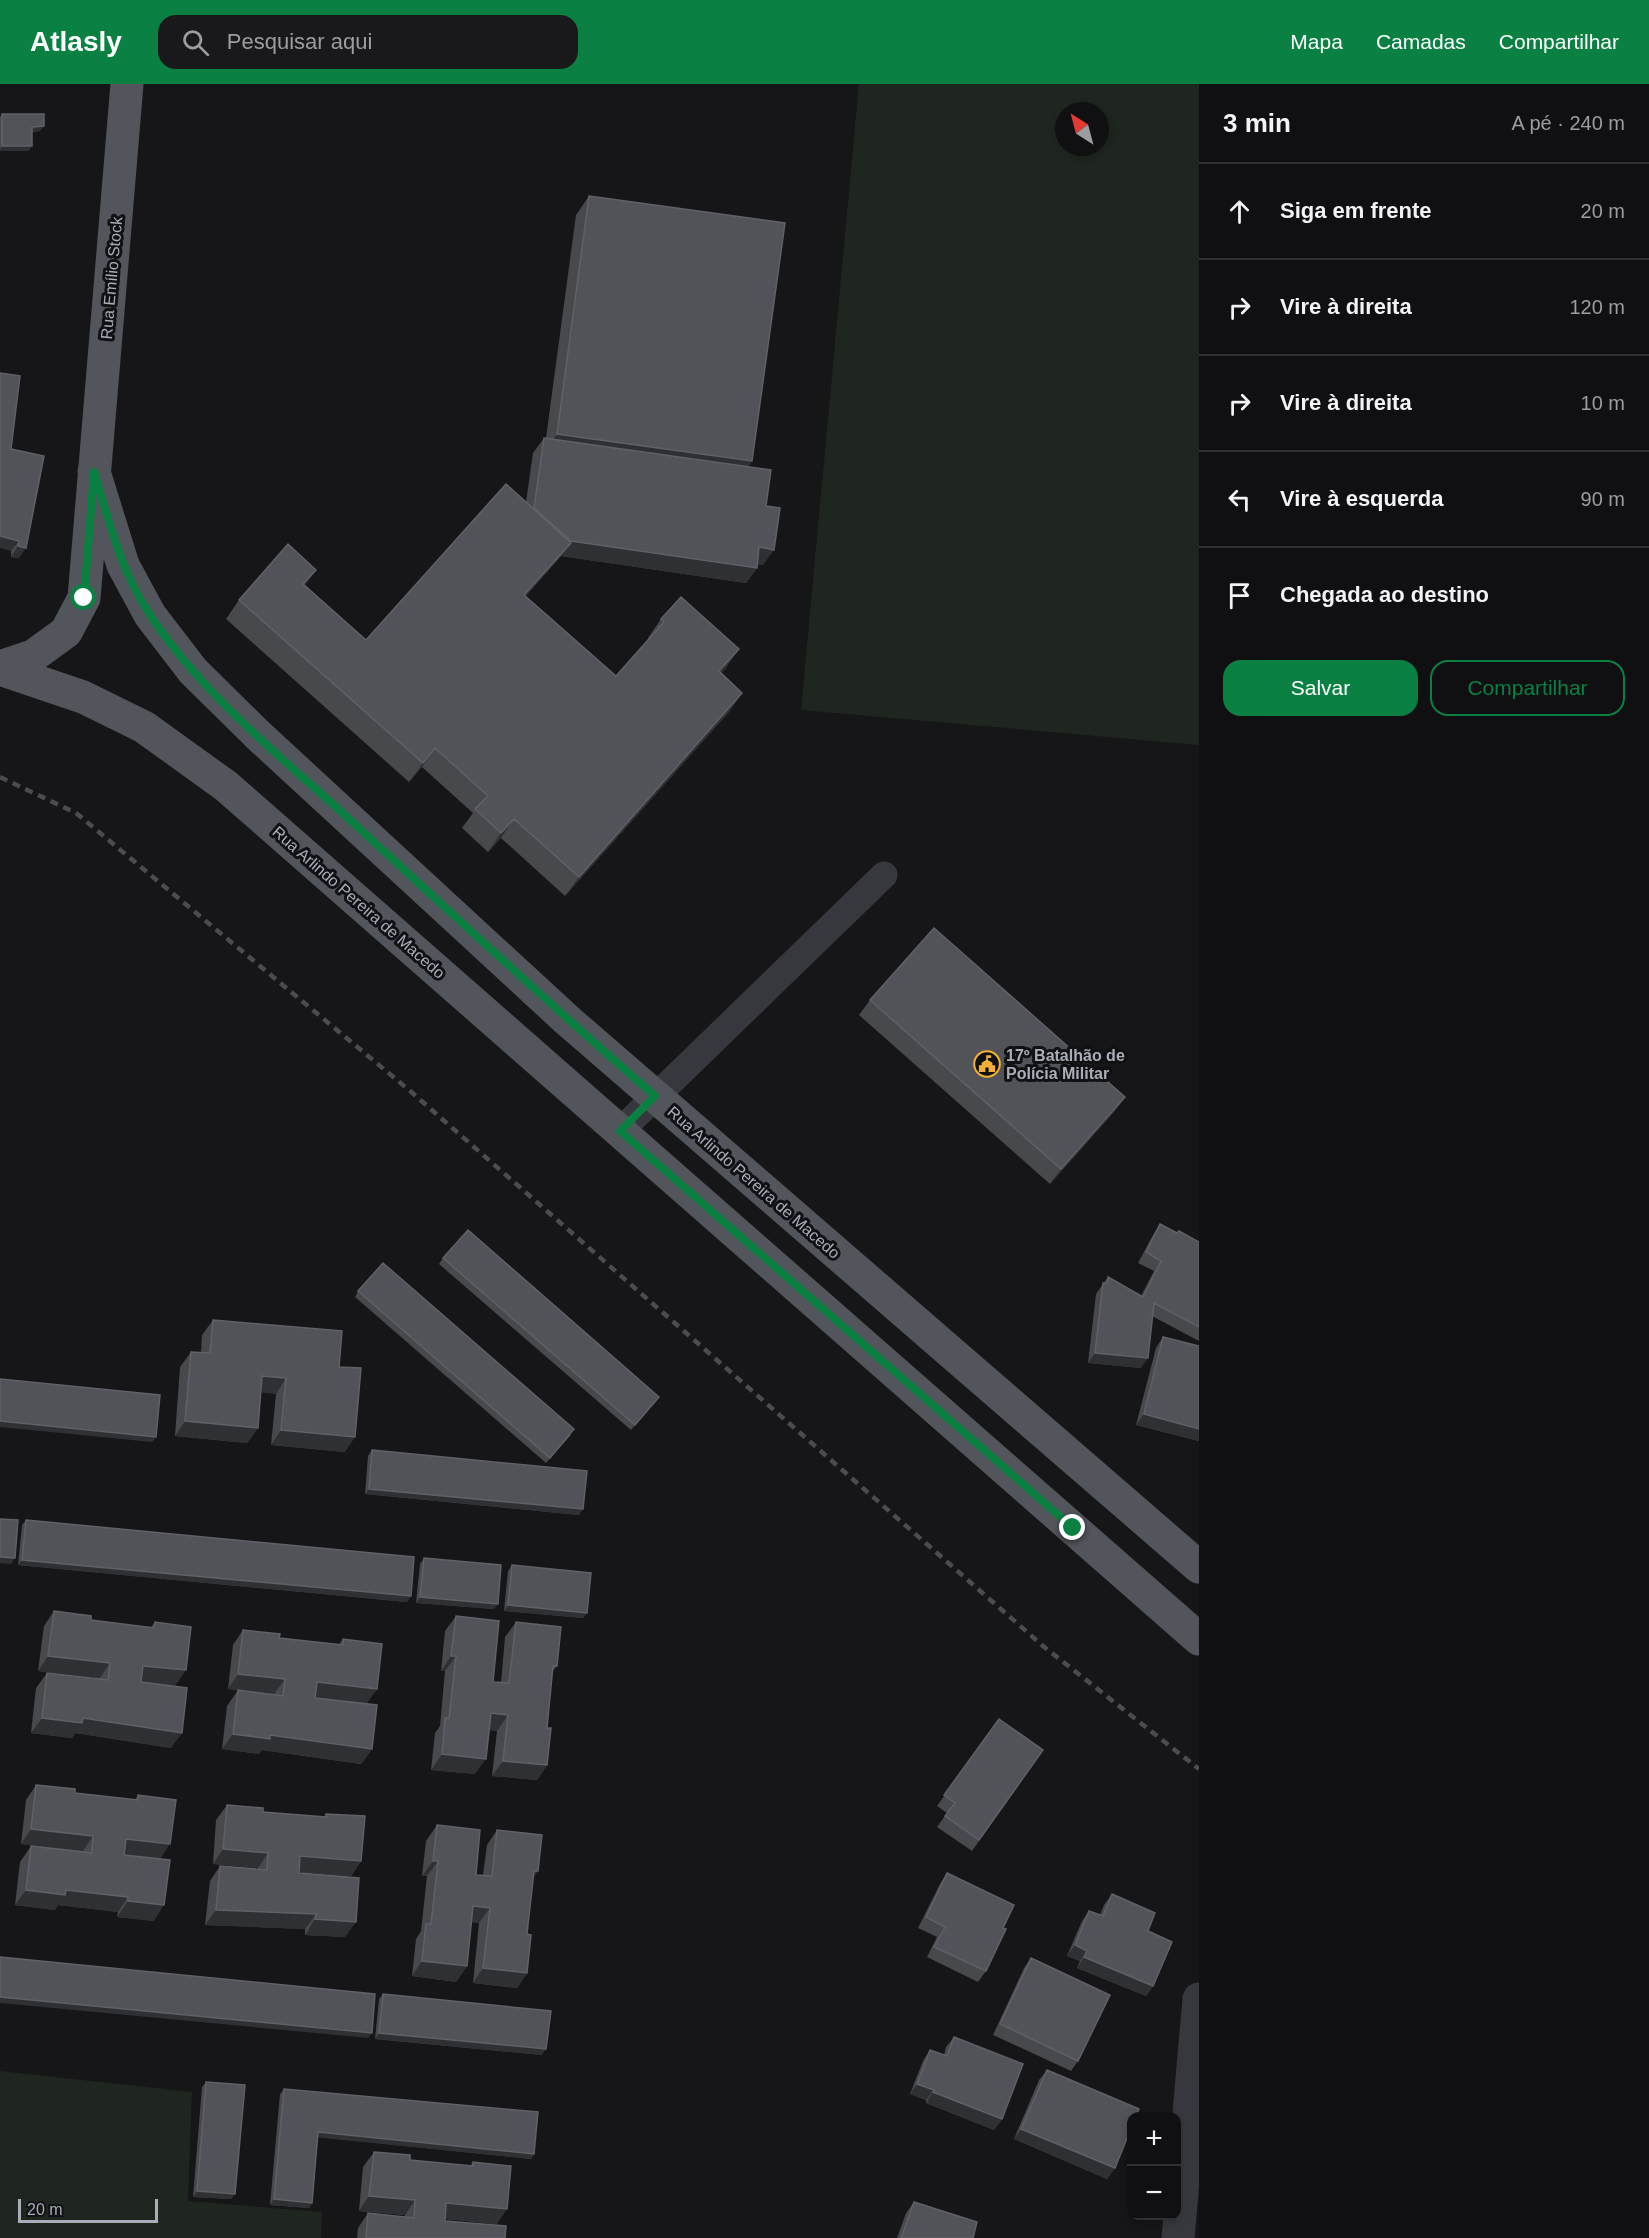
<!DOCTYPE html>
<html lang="pt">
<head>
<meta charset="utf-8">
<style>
  :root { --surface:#101012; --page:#19191b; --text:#f1f3f6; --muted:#9c9d9f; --line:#303032; --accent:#0b8043 }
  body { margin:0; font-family:Arial,sans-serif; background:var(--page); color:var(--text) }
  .controls { position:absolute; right:18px; bottom:18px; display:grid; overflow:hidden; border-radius:12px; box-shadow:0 3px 9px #0003 }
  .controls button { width:54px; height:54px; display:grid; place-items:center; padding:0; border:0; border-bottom:2px solid var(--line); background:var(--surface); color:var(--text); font:30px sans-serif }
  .compass { position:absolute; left:1055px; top:18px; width:54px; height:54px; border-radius:50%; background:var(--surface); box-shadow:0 3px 9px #0003; rotate:324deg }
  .scale { position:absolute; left:18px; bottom:15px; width:140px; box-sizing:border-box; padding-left:6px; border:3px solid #a8adb8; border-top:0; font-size:16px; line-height:21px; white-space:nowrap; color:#a8adb8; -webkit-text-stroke:4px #111113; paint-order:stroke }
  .stop { position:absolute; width:18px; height:18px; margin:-14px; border:4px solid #0b8043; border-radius:50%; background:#fff }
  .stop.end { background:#0b8043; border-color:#fff; box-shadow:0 2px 6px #0008 }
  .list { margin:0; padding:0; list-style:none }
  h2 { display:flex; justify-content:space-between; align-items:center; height:78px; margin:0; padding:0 24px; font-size:26px }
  h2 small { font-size:20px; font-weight:400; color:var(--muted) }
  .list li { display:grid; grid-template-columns:39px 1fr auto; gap:18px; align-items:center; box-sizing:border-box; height:96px; padding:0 24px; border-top:2px solid var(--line) }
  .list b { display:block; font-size:22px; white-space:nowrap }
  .list em { font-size:20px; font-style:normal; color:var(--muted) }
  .actions { display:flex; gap:12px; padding:18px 24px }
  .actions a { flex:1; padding:14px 0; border:2px solid var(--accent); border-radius:18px; text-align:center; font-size:21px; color:var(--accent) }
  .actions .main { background:var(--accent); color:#fff }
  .icon { flex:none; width:33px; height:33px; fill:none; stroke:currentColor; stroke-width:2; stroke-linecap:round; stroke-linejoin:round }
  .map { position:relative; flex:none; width:1199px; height:2154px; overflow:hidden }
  header { display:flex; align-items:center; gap:36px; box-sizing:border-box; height:84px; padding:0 30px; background:var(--accent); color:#fff }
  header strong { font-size:28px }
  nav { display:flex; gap:33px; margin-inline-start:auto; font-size:21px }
  .search { width:420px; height:54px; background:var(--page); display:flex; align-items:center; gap:15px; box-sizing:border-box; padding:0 21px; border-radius:18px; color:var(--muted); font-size:22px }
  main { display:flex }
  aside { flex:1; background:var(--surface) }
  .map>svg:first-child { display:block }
  .green { fill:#1e261f; fill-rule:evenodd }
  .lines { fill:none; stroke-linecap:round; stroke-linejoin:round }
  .service { stroke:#37383d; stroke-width:27 }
  .minor { stroke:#37383d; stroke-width:33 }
  .primary { stroke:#53555c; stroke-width:33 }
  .rail { stroke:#4a4c52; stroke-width:4.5; stroke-dasharray:8 6; stroke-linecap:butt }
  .wall { fill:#47494d }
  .shaded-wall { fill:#2f3033 }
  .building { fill:#525359; stroke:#5f6168; stroke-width:1.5 }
  .route { stroke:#0b8043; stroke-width:8 }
  .labels { text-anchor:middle; stroke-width:6; stroke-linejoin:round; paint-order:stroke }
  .street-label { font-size:16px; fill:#a8adb8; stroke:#111113 }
  .poi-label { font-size:16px; font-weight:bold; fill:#a8adb8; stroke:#111113; text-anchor:start }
</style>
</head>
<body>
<header>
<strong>Atlasly</strong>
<div class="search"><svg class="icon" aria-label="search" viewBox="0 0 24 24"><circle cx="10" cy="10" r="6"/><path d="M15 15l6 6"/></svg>Pesquisar aqui</div>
<nav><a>Mapa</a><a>Camadas</a><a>Compartilhar</a></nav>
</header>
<main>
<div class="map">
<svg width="1199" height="2154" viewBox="0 0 1199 2154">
  <rect width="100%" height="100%" fill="#161618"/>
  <path class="green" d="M 859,0 L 1199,0 L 1199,661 L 801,626 ZM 1064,27 L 1100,27 L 1100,63 L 1064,63 Z
    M 0,1987 L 192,2008 L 188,2117 L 322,2128 L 321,2154 L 0,2154 Z"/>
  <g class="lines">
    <path class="service" d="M 620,1047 L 884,791"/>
    <path class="minor" d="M 1178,2154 L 1199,1915"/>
    <path class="primary" d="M 94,388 L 123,481 L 150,531 L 193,587 L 259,652 L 566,935 L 1199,1483
      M 0,583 L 33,572 L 66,548 L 84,514 L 127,0
      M 0,585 L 83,613 L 144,643 L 226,702 L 1199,1555"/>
    <path class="rail" d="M 0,693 L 76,729 L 409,1006 L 1043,1562 L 1199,1685"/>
  </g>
  <path class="wall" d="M 2,30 L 40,47 L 32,48 L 29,67 L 0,67 L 0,33 Z
    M 589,112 L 752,377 L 748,383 L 766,422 L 763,481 L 757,480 L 757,484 L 746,499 L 561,472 L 526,512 L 616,592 L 649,555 L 648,554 L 661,535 L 726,584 L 721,589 L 742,609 L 729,628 L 565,812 L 501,754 L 488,768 L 462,744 L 473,729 L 422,683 L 409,698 L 226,535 L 239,516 L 316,486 L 305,501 L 366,556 L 526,418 L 533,369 L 544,354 L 546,354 L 576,131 Z
    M 11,365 L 44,372 L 19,474 L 11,473 Z
    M 870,916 L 1125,1013 L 1114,1028 L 1050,1100 L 859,931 Z
    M 1160,1140 L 1177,1149 L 1199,1158 L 1199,1257 L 1152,1232 L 1141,1284 L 1088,1279 L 1096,1210 L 1108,1193 L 1141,1212 L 1154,1187 L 1138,1179 L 1153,1151 Z
    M 443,1174 L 659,1313 L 631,1346 L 439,1180 Z
    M 358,1207 L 571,1351 L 546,1379 L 355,1213 Z
    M 213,1236 L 339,1283 L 345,1368 L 271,1361 L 276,1310 L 261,1308 L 258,1344 L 247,1359 L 175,1352 L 180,1283 L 191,1268 L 201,1269 L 202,1251 Z
    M 1163,1253 L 1199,1262 L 1199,1357 L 1136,1341 L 1156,1264 Z
    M 372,1366 L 579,1431 L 365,1410 L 368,1372 Z
    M 26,1436 L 407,1518 L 18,1481 L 22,1441 Z
    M 424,1474 L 494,1525 L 416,1519 L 420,1480 Z
    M 512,1481 L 587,1529 L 583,1534 L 504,1527 L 508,1487 Z
    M 54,1527 L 91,1536 L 151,1543 L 155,1538 L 175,1602 L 146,1598 L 171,1664 L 75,1649 L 72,1654 L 31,1649 L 36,1604 L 47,1589 L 99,1595 L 100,1594 L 38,1587 L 44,1542 Z
    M 456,1532 L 493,1598 L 501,1599 L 505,1553 L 516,1538 L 557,1582 L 552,1588 L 547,1644 L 547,1681 L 537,1696 L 492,1692 L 497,1647 L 489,1646 L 475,1690 L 431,1686 L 435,1649 L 440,1642 L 445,1587 L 441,1587 L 445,1547 Z
    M 243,1546 L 279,1554 L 339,1560 L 343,1555 L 377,1605 L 366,1620 L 372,1665 L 361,1680 L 262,1666 L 259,1670 L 222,1665 L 227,1622 L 238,1606 L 274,1610 L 228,1605 L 233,1561 Z
    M 999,1635 L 1043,1666 L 972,1767 L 937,1743 L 947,1729 L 937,1722 Z
    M 36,1701 L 75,1709 L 135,1716 L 138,1711 L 160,1775 L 124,1771 L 154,1837 L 117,1833 L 118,1828 L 58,1821 L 55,1826 L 15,1821 L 20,1778 L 31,1762 L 83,1768 L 21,1760 L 26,1716 Z
    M 227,1721 L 263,1728 L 324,1733 L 326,1730 L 361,1777 L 351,1792 L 299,1788 L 299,1789 L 345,1853 L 305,1851 L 305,1845 L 205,1841 L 210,1797 L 220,1782 L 258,1785 L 258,1784 L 213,1780 L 216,1736 Z
    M 437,1741 L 476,1791 L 483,1791 L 487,1761 L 497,1746 L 533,1795 L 527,1850 L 527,1889 L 517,1904 L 473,1899 L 479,1839 L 471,1838 L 467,1882 L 456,1898 L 412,1892 L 416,1855 L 421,1847 L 427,1792 L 422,1792 L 426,1757 Z
    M 947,1789 L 1003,1844 L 986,1887 L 978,1898 L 927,1873 L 937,1853 L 918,1844 L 940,1800 Z
    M 1112,1810 L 1148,1847 L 1153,1902 L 1146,1912 L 1077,1884 L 1080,1877 L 1067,1872 L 1082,1837 L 1089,1827 L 1100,1831 L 1104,1821 Z
    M 1031,1874 L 1078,1977 L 1071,1987 L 993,1951 L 1024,1884 Z
    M 383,1910 L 542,1971 L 375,1955 L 379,1915 Z
    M 954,1953 L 1002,2035 L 994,2046 L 926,2019 L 926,2016 L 910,2010 L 923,1977 L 930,1966 L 944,1971 L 946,1963 Z
    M 1047,1986 L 1115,2084 L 1107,2095 L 1014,2055 L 1039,1996 Z
    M 206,1998 L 235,2110 L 231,2115 L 193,2113 L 202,2003 Z
    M 284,2005 L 534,2070 L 531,2075 L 318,2053 L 312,2119 L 309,2124 L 270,2121 L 280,2010 Z
    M 374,2068 L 410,2076 L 470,2082 L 473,2078 L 497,2140 L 445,2135 L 445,2137 L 505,2154 L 357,2154 L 358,2144 L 368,2129 L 405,2133 L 405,2131 L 359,2127 L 363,2083 Z
    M 914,2118 L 973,2154 L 897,2154 L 906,2129 Z"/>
  <path class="shaded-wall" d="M 44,42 L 40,47 L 29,48 L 32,43 Z
    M 2,62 L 32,62 L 29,67 L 0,67 L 0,65 Z
    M 557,350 L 752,377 L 739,396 L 544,369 Z
    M 0,452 L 19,457 L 11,467 L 0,464 Z
    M 571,457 L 757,484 L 746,499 L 561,472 L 511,529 L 524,511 L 564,467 Z
    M 18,462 L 26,464 L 19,474 L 11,473 Z
    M 759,463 L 774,466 L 763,481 L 749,479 Z
    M 316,486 L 303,504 L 303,500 Z
    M 739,565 L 726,584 L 706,606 L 719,587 Z
    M 742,609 L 729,628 L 565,812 L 579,793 Z
    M 435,664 L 422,683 L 409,698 L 423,679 Z
    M 514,735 L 501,754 L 488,768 L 501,749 Z
    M 1125,1013 L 1114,1028 L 1050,1100 L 1061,1085 Z
    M 1095,1269 L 1148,1274 L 1141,1284 L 1088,1279 Z
    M 262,1292 L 286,1294 L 276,1310 L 252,1307 Z
    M 1144,1330 L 1199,1345 L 1199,1357 L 1136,1341 Z
    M 0,1337 L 156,1353 L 152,1358 L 0,1343 Z
    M 185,1337 L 258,1344 L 247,1359 L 175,1352 Z
    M 281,1346 L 355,1353 L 345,1368 L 271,1361 Z
    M 369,1405 L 583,1425 L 579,1431 L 365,1410 Z
    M 0,1473 L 15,1474 L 11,1480 L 0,1479 Z
    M 22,1476 L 411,1512 L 407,1518 L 18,1481 Z
    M 420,1513 L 498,1520 L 494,1525 L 416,1519 Z
    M 508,1521 L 587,1529 L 583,1534 L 504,1527 Z
    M 48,1572 L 110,1579 L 100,1594 L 38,1587 Z
    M 451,1572 L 456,1572 L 445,1587 L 441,1587 Z
    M 143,1582 L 186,1586 L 175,1602 L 132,1597 Z
    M 238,1590 L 285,1595 L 274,1610 L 228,1605 Z
    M 317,1598 L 377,1605 L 366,1620 L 306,1613 Z
    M 491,1629 L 508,1631 L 497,1647 L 480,1644 Z
    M 42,1634 L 83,1634 L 182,1649 L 171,1664 L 75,1649 L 72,1654 L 31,1649 Z
    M 233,1650 L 270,1651 L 372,1665 L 361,1680 L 262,1666 L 259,1670 L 222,1665 Z
    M 442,1670 L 486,1675 L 475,1690 L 431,1686 Z
    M 503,1677 L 547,1681 L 537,1696 L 492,1692 Z
    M 31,1745 L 93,1752 L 83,1767 L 21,1760 Z
    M 126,1755 L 170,1760 L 160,1775 L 115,1770 Z
    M 223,1765 L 268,1769 L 258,1784 L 213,1780 Z
    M 300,1772 L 361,1777 L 351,1792 L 289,1787 Z
    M 433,1777 L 438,1777 L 427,1792 L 422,1792 Z
    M 534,1787 L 538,1787 L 528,1802 Z
    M 26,1806 L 66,1806 L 128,1813 L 118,1828 L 58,1821 L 55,1826 L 15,1821 Z
    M 128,1817 L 164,1821 L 154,1837 L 117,1833 Z
    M 473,1822 L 490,1824 L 479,1839 L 462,1837 Z
    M 216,1826 L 316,1830 L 305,1845 L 205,1841 Z
    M 315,1835 L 356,1838 L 345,1853 L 305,1851 Z
    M 1075,1861 L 1087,1867 L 1080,1877 L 1067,1872 Z
    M 1084,1873 L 1153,1902 L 1146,1912 L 1077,1884 Z
    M 422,1877 L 467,1882 L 456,1898 L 412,1892 Z
    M 483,1884 L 527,1889 L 517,1904 L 473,1899 Z
    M 0,1913 L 372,1949 L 368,1954 L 0,1919 Z
    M 379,1949 L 546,1965 L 542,1971 L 375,1955 Z
    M 917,2000 L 934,2006 L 926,2016 L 910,2010 Z
    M 933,2008 L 1002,2035 L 994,2046 L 926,2019 Z
    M 1021,2045 L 1115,2084 L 1107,2095 L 1014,2055 Z
    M 318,2048 L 534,2070 L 531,2075 L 314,2053 Z
    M 197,2107 L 235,2110 L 231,2115 L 193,2113 Z
    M 369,2112 L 415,2116 L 405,2131 L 359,2127 Z
    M 274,2115 L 312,2119 L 309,2124 L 270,2121 Z
    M 446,2119 L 507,2125 L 497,2140 L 436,2134 Z"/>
  <path class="building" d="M 2,30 L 44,30 L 44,42 L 32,43 L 32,62 L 2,62 Z
    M 589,112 L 785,139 L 752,377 L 557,350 Z
    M 0,289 L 20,292 L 11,365 L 44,372 L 26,464 L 18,462 L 19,457 L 0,452 Z
    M 544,354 L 771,386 L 766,422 L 780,424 L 774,466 L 759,463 L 757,484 L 571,457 L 534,424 Z
    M 506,400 L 571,459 L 524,511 L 616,592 L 664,538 L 661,535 L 681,513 L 739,565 L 719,587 L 742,609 L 579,793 L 514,735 L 501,749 L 475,725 L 488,712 L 435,664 L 423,679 L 239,516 L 288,460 L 316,486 L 303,500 L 366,556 Z
    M 934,844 L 1125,1013 L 1061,1085 L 870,916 Z
    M 1160,1140 L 1177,1149 L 1179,1147 L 1199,1158 L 1199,1243 L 1154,1219 L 1148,1274 L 1095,1269 L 1103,1199 L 1107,1199 L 1108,1193 L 1143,1213 L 1161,1177 L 1146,1168 Z
    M 468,1146 L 659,1313 L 635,1341 L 443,1174 Z
    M 383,1179 L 574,1345 L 550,1374 L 358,1207 Z
    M 213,1236 L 342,1247 L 339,1283 L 361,1284 L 355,1353 L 281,1346 L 286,1294 L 262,1292 L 258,1344 L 185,1337 L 191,1268 L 210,1269 Z
    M 1163,1253 L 1199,1262 L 1199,1345 L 1144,1330 Z
    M 0,1295 L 160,1311 L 156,1353 L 0,1337 Z
    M 372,1366 L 587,1387 L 583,1425 L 369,1405 Z
    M 0,1435 L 18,1436 L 15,1474 L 0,1473 Z
    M 26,1436 L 414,1473 L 411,1512 L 22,1476 Z
    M 424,1474 L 501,1481 L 498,1520 L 420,1513 Z
    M 512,1481 L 591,1489 L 587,1529 L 508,1521 Z
    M 54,1527 L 91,1532 L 91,1536 L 154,1544 L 155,1538 L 191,1543 L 186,1586 L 143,1582 L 141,1598 L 187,1604 L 182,1649 L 83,1634 L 82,1639 L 42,1634 L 47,1589 L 108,1596 L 110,1579 L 48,1572 Z
    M 456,1532 L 499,1537 L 493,1598 L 509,1599 L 516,1538 L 561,1543 L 557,1582 L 553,1582 L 547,1644 L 551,1644 L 547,1681 L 503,1677 L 508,1631 L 491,1629 L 486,1675 L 442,1670 L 445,1634 L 449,1634 L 456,1572 L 451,1572 Z
    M 243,1546 L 280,1550 L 279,1554 L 343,1561 L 343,1555 L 382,1560 L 377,1605 L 317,1598 L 315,1614 L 377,1621 L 372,1665 L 270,1651 L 270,1655 L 233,1650 L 238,1606 L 283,1612 L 285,1595 L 238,1590 Z
    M 999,1635 L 1043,1666 L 979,1756 L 945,1732 L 955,1719 L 944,1711 Z
    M 36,1701 L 75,1705 L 75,1709 L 138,1716 L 138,1711 L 176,1716 L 170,1760 L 126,1755 L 124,1771 L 170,1776 L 164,1821 L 128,1817 L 128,1813 L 66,1806 L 65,1811 L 26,1806 L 31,1762 L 92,1769 L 93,1752 L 31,1745 Z
    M 227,1721 L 263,1724 L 263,1728 L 326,1733 L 326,1730 L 365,1732 L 361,1777 L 300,1772 L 299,1789 L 359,1794 L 356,1838 L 315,1835 L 316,1830 L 216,1826 L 220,1782 L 267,1786 L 268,1769 L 223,1765 Z
    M 437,1741 L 480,1746 L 476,1791 L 492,1792 L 497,1746 L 542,1751 L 538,1787 L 534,1787 L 527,1850 L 531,1851 L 527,1889 L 483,1884 L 490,1824 L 473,1822 L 467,1882 L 422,1877 L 426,1840 L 431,1840 L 438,1777 L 433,1777 Z
    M 947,1789 L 1014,1821 L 1003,1844 L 1006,1845 L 986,1887 L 934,1863 L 945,1843 L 926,1833 Z
    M 1112,1810 L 1155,1829 L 1148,1847 L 1172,1858 L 1153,1902 L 1084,1873 L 1087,1867 L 1075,1861 L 1089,1827 L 1103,1832 Z
    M 0,1873 L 375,1910 L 372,1949 L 0,1913 Z
    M 1031,1874 L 1110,1911 L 1078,1977 L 1000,1940 Z
    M 383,1910 L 551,1927 L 546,1965 L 379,1949 Z
    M 954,1953 L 1023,1980 L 1002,2035 L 933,2008 L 934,2006 L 917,2000 L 930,1966 L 947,1972 Z
    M 1047,1986 L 1139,2025 L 1136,2032 L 1131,2032 L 1131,2044 L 1115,2084 L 1021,2045 Z
    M 206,1998 L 245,2001 L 235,2110 L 197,2107 Z
    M 284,2005 L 538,2028 L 534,2070 L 318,2048 L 312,2119 L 274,2115 Z
    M 374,2068 L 410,2071 L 410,2076 L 473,2082 L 473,2078 L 511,2082 L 507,2125 L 446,2119 L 445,2137 L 506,2142 L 505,2154 L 366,2154 L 368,2129 L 414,2134 L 415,2116 L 369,2112 Z
    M 914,2118 L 977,2138 L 973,2154 L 901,2154 Z"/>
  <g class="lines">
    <path class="route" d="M 84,514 L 94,388 C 109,437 121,488 150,531 C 202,610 280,672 349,735 C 450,828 551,922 655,1012 L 620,1047 L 1073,1444"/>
  </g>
  <defs>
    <g id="civic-ring" transform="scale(1.35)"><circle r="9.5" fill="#111113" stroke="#f2b134" stroke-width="1.5"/><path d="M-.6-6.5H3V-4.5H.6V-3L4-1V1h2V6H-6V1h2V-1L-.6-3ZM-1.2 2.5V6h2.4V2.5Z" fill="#f2b134"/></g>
  </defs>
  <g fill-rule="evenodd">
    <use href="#civic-ring" x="987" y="980"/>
  </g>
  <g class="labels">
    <g class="street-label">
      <text transform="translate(111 194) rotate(-85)" y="6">Rua Emílio Stock</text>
      <text transform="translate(359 818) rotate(41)" y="6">Rua Arlindo Pereira de Macedo</text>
      <text transform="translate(754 1098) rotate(41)" y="6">Rua Arlindo Pereira de Macedo</text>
    </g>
    <g class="poi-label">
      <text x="1006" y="977">17º Batalhão de<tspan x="1006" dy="18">Polícia Militar</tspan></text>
    </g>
  </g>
</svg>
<div class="controls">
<button>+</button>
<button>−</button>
</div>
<svg class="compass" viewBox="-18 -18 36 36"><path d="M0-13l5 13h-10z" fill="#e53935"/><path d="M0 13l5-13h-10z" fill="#9c9d9f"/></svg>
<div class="scale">20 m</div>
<div class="stop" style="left:84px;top:514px"></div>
<div class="stop end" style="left:1073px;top:1444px"></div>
</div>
<aside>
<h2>3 min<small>A pé · 240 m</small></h2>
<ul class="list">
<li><svg class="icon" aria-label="ahead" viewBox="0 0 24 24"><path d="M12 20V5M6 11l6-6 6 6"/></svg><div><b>Siga em frente</b></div><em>20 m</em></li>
<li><svg class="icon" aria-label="right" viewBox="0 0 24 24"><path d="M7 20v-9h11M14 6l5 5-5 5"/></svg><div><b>Vire à direita</b></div><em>120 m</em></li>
<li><svg class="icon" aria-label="right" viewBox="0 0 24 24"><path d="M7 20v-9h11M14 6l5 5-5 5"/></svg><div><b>Vire à direita</b></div><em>10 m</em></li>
<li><svg class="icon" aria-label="left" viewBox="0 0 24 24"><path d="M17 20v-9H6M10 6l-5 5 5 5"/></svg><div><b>Vire à esquerda</b></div><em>90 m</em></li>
<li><svg class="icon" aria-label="arrive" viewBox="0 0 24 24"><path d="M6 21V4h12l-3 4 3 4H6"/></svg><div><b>Chegada ao destino</b></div></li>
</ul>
<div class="actions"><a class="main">Salvar</a><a>Compartilhar</a></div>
</aside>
</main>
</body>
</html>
